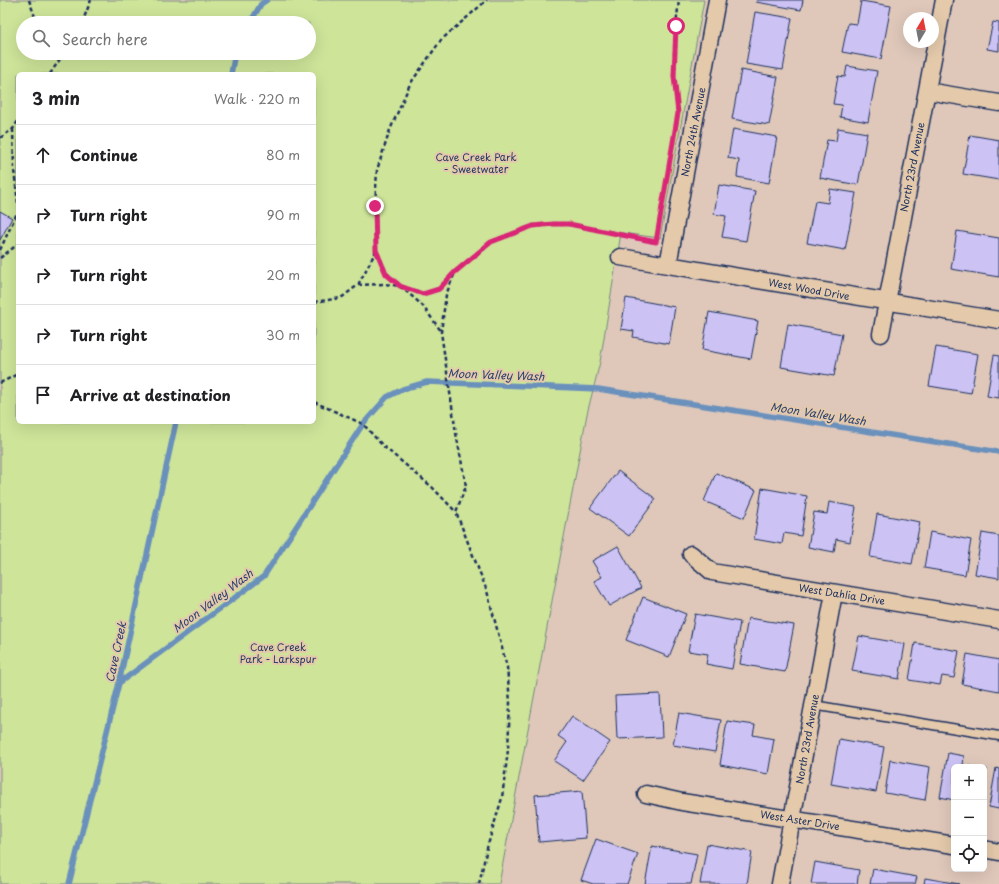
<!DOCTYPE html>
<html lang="en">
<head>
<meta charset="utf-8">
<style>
  :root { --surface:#fff; --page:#f6f6f6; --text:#202124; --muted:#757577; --line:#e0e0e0 }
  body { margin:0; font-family:"Playpen Sans",sans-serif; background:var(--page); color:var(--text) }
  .controls { position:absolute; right:12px; bottom:12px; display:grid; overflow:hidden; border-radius:6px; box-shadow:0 4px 16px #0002 }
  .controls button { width:36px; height:36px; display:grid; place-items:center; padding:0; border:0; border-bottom:1px solid var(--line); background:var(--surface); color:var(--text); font:20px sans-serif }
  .compass { position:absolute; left:903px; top:12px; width:36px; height:36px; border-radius:50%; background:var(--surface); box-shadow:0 4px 16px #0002; rotate:10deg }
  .stop { position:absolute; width:12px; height:12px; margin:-9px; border:3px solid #db2777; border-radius:50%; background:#fff }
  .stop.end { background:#db2777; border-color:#fff; box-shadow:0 1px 4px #0008 }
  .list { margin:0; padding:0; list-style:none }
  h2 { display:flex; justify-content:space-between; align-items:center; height:52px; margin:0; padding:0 16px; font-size:17px }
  h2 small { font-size:13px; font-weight:400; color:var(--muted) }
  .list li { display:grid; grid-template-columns:26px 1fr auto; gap:12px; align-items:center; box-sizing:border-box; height:60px; padding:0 16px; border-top:1px solid var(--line) }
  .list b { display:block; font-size:15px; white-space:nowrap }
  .list em { font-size:13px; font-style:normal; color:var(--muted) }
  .icon { flex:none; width:22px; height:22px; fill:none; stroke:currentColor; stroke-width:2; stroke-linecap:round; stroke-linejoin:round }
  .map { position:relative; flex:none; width:999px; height:884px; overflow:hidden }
  .search { position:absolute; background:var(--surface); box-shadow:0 4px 16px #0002; left:16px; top:16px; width:300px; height:44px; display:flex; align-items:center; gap:10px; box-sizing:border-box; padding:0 14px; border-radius:22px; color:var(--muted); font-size:15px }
  .panel { position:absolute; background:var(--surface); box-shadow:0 4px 16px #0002; left:16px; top:72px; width:300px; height:352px; border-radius:6px }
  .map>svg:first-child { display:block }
  .green { fill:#cde499; stroke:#748a7c; fill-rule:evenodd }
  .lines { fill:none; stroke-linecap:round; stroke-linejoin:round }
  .stream { stroke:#6a90bc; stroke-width:5.5 }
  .building { fill:#ccc2f4; stroke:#1b2f5e }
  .service-casing { stroke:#1b2f5e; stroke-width:11 }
  .minor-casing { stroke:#1b2f5e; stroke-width:19 }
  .path { stroke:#1b2f5e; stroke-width:2.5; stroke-dasharray:4 3; stroke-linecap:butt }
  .service { stroke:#e4c9ab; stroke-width:8 }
  .minor { stroke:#e4c9ab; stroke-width:16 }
  .route { stroke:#db2777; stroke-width:5 }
  .labels { text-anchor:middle; stroke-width:4; stroke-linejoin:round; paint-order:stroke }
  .street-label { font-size:10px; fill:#1b2f5e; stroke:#e4c9ab }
  .park-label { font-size:10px; fill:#243861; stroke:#e4c9ab }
  .water-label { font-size:11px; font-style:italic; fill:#283f6e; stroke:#e4c9ab }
</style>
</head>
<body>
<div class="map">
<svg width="999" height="884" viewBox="0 0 999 884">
  <rect width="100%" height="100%" fill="#dfc8ba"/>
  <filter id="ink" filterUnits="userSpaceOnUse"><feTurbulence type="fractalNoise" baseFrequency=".025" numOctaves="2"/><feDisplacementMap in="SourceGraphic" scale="8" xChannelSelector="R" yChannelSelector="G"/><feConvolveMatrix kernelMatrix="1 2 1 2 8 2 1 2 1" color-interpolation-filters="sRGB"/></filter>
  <g filter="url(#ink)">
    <path class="green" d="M 0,0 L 704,0 L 660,238 L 621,233 L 600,362 L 587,414 L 499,884 L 0,884 ZM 23,23 L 309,23 L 309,53 L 23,53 ZM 18,74 L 314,74 L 314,422 L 18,422 Z"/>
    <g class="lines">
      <path class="stream" d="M 250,23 L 261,4 L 267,0
        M 231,74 L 235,53
        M 119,683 L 264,576 L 363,424 L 387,397 L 403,389 L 427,382 L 598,389 L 999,452
        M 69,884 L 119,683 L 176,422"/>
    </g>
    <path class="building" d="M 757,0 L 803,0 L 801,10 L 756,2 Z
      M 861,1 L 891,6 L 881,59 L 842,52 L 848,23 L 857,24 Z
      M 755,12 L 792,18 L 783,70 L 746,64 Z
      M 993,22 L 999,23 L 999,51 L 987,49 Z
      M 847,66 L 877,71 L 868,122 L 840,117 L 842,105 L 833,104 L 838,76 L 845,77 Z
      M 741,70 L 778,77 L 769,125 L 732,119 Z
      M 838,128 L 867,133 L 858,185 L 820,178 L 827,140 L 836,141 Z
      M 733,129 L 777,137 L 769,183 L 737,177 L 739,160 L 728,158 Z
      M 970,135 L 999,140 L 999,180 L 963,174 Z
      M 719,185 L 755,191 L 746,241 L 722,237 L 726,216 L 714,214 Z
      M 830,189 L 856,193 L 845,250 L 807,243 L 815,201 L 828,203 Z
      M 0,211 L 12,218 L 0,240 Z
      M 957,231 L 999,238 L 999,277 L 951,269 Z
      M 626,298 L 675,307 L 669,344 L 633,337 L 634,331 L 621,329 Z
      M 709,312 L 758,321 L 751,359 L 702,350 Z
      M 788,324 L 842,334 L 834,376 L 781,367 Z
      M 936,347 L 978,354 L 971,393 L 929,386 Z
      M 994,355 L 999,356 L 999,398 L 987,396 Z
      M 618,471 L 656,499 L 629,536 L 590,508 Z
      M 716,473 L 756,490 L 744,518 L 704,501 Z
      M 762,488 L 807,496 L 801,536 L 784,533 L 782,544 L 754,539 Z
      M 829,502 L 856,507 L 850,542 L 836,539 L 834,552 L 808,547 L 814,512 L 827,514 Z
      M 877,514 L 920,522 L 912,564 L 870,557 Z
      M 930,532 L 971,540 L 965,575 L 924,568 Z
      M 982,533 L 999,536 L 999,578 L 975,574 Z
      M 618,546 L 641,588 L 609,606 L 594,581 L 602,577 L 592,561 Z
      M 643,597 L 686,614 L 669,657 L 626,640 Z
      M 695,614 L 740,622 L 732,669 L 706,664 L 708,654 L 688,651 Z
      M 748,618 L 794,625 L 785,672 L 740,664 Z
      M 859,636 L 905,644 L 899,679 L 852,671 Z
      M 915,643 L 959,651 L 954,678 L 942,676 L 940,685 L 909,680 Z
      M 967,654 L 999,660 L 999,691 L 962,684 Z
      M 660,694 L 662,737 L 617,739 L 615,696 Z
      M 679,713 L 721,720 L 715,752 L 673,745 Z
      M 572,716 L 610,742 L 583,780 L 554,761 L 567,742 L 558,736 Z
      M 727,721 L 755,725 L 753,735 L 774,739 L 768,774 L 720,765 Z
      M 839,739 L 884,747 L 876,792 L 831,784 Z
      M 948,753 L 964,756 L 963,765 L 975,767 L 954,767 L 954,800 L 940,797 Z
      M 890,760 L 930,767 L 925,800 L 885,793 Z
      M 996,768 L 999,769 L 999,809 L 989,807 Z
      M 984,769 L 987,769 L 984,787 Z
      M 582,791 L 586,838 L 539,842 L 535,795 Z
      M 596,839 L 638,854 L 627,884 L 593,884 L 581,880 Z
      M 707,844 L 752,852 L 747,884 L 700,884 Z
      M 652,846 L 697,854 L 691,884 L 645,884 Z
      M 815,862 L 859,870 L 857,884 L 811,884 Z
      M 873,869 L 917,877 L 915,884 L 870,884 Z
      M 925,878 L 959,884 L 924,884 Z"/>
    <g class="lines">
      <g class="service-casing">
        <path id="service" d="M 813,705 L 999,736"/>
      </g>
      <g class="minor-casing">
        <path id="minor" d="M 927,91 L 999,103
          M 620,257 L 999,320
          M 668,265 L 717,0
          M 881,334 L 944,0
          M 691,554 L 712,572 L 999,620
          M 646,794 L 682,802 L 954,845
          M 984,849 L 999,852
          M 780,884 L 834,593"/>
      </g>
      <path class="path" d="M 29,0 L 35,17 L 38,23
        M 82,23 L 91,0
        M 50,74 L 64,53
        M 678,111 L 674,76 L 676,26 L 679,0
        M 13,129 L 14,170 L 18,203
        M 0,138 L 13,129 L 18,121
        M 0,250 L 18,211
        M 0,258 L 18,244
        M 453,274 L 439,289 L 423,294 L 400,286 L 386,273 L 376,250 L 375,206 L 377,170 L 390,130 L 410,84 L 441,40 L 487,0
        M 358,285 L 385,284 L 400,286 L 422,305 L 441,331
        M 314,302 L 341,298 L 358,285 L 376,251
        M 0,383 L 18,374
        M 314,402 L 363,424 L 383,446 L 432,487 L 456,512
        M 479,884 L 487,848 L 502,798 L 508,750 L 510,702 L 507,667 L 487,591 L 456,512 L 466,486 L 456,433 L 441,332 L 446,295 L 455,272 L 491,242 L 533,226 L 553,224 L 569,224 L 655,242"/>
      <use href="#service" class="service"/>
      <use href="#minor" class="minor"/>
    </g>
  </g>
  <g class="lines" filter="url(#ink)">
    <path class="route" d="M 375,206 L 376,250 L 386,274 L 400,286 L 423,294 L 439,289 L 455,272 L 491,242 L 533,226 L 553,224 L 569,224 L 656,242 L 678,113 L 674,76 L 676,26"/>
  </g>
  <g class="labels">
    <g class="street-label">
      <text transform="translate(693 132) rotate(-79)" y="4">North 24th Avenue</text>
      <text transform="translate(912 167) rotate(-79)" y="4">North 23rd Avenue</text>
      <text transform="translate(809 289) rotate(10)" y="4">West Wood Drive</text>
      <text transform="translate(842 594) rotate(9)" y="4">West Dahlia Drive</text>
      <text transform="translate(807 739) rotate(-80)" y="4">North 23rd Avenue</text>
      <text transform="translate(800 820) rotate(9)" y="4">West Aster Drive</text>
    </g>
    <g class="park-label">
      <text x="476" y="161">Cave Creek Park<tspan x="476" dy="12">- Sweetwater</tspan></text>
      <text x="278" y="651">Cave Creek<tspan x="278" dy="12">Park - Larkspur</tspan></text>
    </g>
    <g class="water-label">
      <text transform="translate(496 375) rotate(2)" y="4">Moon Valley Wash</text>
      <text transform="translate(818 414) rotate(9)" y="4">Moon Valley Wash</text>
      <text transform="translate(213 601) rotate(-37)" y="4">Moon Valley Wash</text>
      <text transform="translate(116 652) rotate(-78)" y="4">Cave Creek</text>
    </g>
  </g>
</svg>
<div class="controls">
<button>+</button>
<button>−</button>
<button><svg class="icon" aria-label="locate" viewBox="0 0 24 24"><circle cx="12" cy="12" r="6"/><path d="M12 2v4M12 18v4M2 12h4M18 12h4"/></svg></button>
</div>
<svg class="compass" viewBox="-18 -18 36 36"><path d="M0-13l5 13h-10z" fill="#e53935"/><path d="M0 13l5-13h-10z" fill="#757577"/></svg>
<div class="stop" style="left:676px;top:26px"></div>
<div class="stop end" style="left:375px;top:206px"></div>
<div class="search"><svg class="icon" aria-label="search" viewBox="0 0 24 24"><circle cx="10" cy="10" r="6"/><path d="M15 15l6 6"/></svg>Search here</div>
<section class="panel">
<h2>3 min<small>Walk · 220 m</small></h2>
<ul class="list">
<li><svg class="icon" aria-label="ahead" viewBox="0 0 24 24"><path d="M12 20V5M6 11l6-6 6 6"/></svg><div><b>Continue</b></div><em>80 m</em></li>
<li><svg class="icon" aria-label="right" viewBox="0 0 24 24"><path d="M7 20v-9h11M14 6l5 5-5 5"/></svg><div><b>Turn right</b></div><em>90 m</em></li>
<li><svg class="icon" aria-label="right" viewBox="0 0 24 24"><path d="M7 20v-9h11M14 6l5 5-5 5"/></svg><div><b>Turn right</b></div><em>20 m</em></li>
<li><svg class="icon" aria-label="right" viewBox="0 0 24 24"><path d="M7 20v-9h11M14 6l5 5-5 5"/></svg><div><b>Turn right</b></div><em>30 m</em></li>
<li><svg class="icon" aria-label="arrive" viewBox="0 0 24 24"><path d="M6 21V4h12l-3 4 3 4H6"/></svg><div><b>Arrive at destination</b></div></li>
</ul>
</section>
</div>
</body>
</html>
